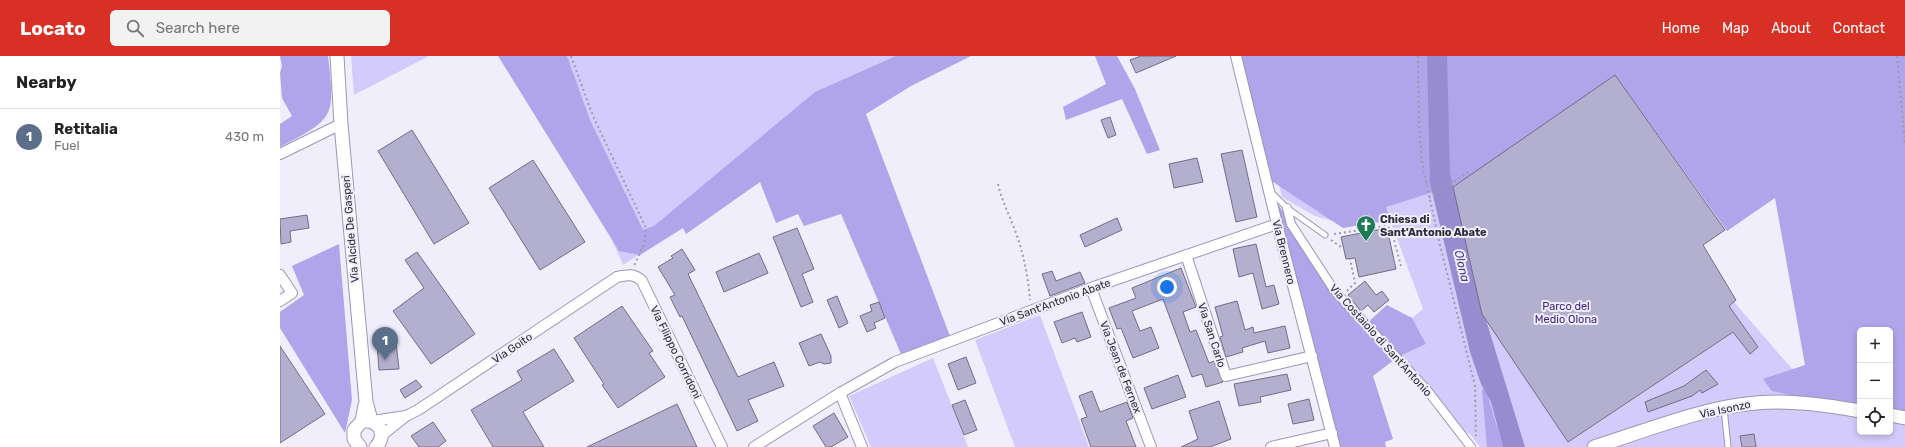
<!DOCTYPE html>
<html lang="en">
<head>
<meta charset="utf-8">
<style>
  :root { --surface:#fff; --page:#f2f2f2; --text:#222; --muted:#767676; --line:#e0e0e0; --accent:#d93025 }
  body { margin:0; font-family:Rubik,sans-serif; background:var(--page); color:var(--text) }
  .controls { position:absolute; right:12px; bottom:12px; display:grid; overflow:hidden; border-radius:6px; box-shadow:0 2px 6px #0003 }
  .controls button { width:36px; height:36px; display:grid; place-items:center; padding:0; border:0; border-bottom:1px solid var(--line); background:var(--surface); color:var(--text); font:20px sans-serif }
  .you { position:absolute; left:887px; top:231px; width:14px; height:14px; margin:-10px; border:3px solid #fff; border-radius:50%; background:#1a73e8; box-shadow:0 0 0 6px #1a73e833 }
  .badge { display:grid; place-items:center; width:26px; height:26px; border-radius:50%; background:var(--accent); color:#fff; font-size:13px; font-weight:700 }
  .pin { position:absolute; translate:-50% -33px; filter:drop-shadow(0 1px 2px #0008) }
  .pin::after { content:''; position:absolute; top:21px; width:14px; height:12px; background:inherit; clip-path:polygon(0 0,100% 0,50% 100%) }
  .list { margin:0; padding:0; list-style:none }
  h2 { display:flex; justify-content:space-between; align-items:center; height:52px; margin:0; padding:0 16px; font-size:17px }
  h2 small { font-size:13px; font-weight:400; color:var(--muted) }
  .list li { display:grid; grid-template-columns:26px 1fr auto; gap:12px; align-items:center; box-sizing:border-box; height:56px; padding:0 16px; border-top:1px solid var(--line) }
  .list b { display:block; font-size:15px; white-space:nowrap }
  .list p { margin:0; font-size:13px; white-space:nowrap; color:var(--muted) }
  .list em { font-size:13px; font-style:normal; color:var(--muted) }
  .icon { flex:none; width:22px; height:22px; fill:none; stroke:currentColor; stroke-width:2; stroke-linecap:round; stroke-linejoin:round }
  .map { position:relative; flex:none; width:1625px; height:391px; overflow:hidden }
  header { display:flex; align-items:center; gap:24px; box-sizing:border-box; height:56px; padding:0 20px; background:var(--accent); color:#fff }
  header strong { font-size:19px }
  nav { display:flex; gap:22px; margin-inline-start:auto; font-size:14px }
  .search { width:280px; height:36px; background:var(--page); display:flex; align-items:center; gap:10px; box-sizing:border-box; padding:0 14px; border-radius:6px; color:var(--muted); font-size:15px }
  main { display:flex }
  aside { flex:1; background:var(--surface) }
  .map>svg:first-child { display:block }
  .green { fill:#d2cbfb; fill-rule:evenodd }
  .forest { fill:#b0a4ea }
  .water { fill:#988cd0 }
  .building { fill:#b3afcf; stroke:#716c89 }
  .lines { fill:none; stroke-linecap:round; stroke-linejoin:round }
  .service-casing { stroke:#9a96b5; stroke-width:7 }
  .pedestrian-casing { stroke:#9a96b5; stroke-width:10 }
  .minor-casing { stroke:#9a96b5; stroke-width:12 }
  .tertiary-casing { stroke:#9a96b5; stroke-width:15 }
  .path { stroke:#9e9ca9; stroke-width:2; stroke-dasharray:2 3; stroke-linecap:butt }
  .service { stroke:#fff; stroke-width:5 }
  .pedestrian { stroke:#fff; stroke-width:8 }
  .minor { stroke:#fff; stroke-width:10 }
  .tertiary { stroke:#fff; stroke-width:13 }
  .labels { text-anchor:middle; stroke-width:4; stroke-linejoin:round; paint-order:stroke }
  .poi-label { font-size:11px; font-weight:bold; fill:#2e2c39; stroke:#f0eefb; text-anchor:start }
  .street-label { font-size:11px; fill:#2e2c39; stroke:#f0eefb }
  .park-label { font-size:11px; fill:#40297a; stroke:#f0eefb }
  .water-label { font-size:12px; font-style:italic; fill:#4c3788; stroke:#f0eefb }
</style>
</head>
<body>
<header>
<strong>Locato</strong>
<div class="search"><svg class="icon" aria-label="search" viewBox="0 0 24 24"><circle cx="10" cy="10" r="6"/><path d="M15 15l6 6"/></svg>Search here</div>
<nav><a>Home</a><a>Map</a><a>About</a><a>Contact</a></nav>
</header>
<main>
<aside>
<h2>Nearby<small></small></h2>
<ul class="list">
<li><span class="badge" style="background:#5c6f8a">1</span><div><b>Retitalia</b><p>Fuel</p></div><em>430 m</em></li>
</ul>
</aside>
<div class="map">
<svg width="1625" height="391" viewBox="0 0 1625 391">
  <rect width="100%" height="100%" fill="#f0eefb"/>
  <path class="green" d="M 71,0 L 149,0 L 74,39 Z
    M 240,0 L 663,0 L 343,209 L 290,88 Z
    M 967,0 L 1625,0 L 1625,391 L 1200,391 L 1190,378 L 1185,376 L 1118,301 L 1146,288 L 1132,262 L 1143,253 L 1111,166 L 1067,169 L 1035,160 L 1002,141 ZM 1336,17 L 1496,141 L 1526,309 L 1513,314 L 1285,51 ZM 1580,274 L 1610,274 L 1610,376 L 1580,376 Z
    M 760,259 L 809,391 L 735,391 L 695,284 Z
    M 653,302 L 688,391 L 591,391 L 569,340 Z"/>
  <path class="forest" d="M 0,0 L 48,0 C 55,62 55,62 0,91 L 0,68 L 12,60 L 2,42 L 0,17 L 2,10 Z
    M 218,0 L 287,0 L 310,64 L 363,174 L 374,170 L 535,36 L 616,0 L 691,0 L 631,30 L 586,58 L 671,283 L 621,298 L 561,158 L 524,170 L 518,158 L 496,167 L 480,126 L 406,178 L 403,172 L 360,199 L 339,195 Z
    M 815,0 L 837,0 L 855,33 L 880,94 L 867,98 L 842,43 L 786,64 L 783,51 L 826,28 Z
    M 956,0 L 1625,0 L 1625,365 L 1610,361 L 1610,274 L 1580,274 L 1580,354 L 1492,335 L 1483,323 L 1525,309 L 1495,142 L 1447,175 L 1335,19 L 1182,127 L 1106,151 L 1110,164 L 1063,172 L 987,122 Z
    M 989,135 L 1036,204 L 1085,269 L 1107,249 L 1132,262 L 1146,288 L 1118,301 L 1093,320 L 1113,383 L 1105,386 L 1106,391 L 1055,391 Z
    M 59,188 L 72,344 L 65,377 L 0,272 L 0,256 L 24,239 L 12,210 Z
    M 1202,333 L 1206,334 L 1223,391 L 1207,391 Z"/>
  <path class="water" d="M 1147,0 L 1167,0 L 1170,117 L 1202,258 L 1206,264 L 1245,391 L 1223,391 L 1211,346 L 1201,328 L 1190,296 L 1150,127 Z"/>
  <path class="building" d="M 861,0 L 896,0 L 856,17 L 850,4 Z
    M 1335,19 L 1445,174 L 1423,189 L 1456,244 L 1449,250 L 1478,291 L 1470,298 L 1453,276 L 1288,386 L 1202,258 L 1173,131 Z
    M 830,61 L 836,79 L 828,82 L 821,64 Z
    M 132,74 L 189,167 L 154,188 L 98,95 Z
    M 962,94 L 977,161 L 956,166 L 941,98 Z
    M 917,102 L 923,126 L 894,132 L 889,108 Z
    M 253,104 L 305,186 L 260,214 L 209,132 Z
    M 27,159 L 29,172 L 10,175 L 11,186 L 1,188 L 0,163 Z
    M 837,162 L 842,174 L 805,191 L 800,179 Z
    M 517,172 L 534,213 L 522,218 L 533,246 L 521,251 L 493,181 Z
    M 1107,172 L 1116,213 L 1079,221 L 1075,202 L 1066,203 L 1061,181 Z
    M 976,188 L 986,231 L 994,229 L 999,248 L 982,253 L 973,217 L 959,221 L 953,193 Z
    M 402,193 L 415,214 L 408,218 L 458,321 L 494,306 L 504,330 L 468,344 L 478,365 L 457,375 L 402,260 L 400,261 L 390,241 L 395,239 L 378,211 L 393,202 L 391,200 Z
    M 137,196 L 195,278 L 151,308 L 113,255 L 144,232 L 125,204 Z
    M 479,197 L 488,217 L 444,236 L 436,216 Z
    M 901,212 L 916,251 L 903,256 L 910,276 L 916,274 L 929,307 L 934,305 L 943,326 L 926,331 L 922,318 L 912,321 L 883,243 L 852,255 L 860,275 L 871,271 L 879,292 L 853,302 L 841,272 L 837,273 L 829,252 L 856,242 L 852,232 Z
    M 772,215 L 776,225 L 800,216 L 805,227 L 770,240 L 762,218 Z
    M 1085,225 L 1096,239 L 1102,235 L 1109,244 L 1094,256 L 1088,249 L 1081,255 L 1068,239 Z
    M 557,240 L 568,267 L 559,272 L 547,244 Z
    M 957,245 L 965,274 L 973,271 L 974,277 L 1005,270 L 1010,292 L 988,297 L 985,285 L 962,292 L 963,296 L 946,301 L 940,281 L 943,280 L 935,251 Z
    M 599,246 L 605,262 L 594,267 L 596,272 L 587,276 L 580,260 L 592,255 L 590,249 Z
    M 342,250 L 373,295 L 369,297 L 385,321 L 338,352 L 322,329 L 324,328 L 294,282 Z
    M 802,256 L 811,281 L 797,286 L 795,282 L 782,287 L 774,266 Z
    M 541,278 L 551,300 L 551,307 L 544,308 L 540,306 L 529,310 L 519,287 Z
    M 116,286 L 119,313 L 99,314 L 97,288 Z
    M 0,290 L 45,358 L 0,387 Z
    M 274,293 L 294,325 L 243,356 L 264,391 L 213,391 L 191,354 L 242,324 L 237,315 Z
    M 686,301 L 696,327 L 678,334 L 668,308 Z
    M 1426,314 L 1438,328 L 1422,337 L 1420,334 L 1412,340 L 1368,356 L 1365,346 L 1404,330 Z
    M 1007,318 L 1011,334 L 980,341 L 981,346 L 959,350 L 954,328 Z
    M 898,319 L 906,341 L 872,353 L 864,332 Z
    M 136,324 L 142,331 L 125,342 L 120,334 Z
    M 812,335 L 820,356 L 847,346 L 853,362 L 846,365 L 856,391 L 811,391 L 801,363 L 807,361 L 799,340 Z
    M 1029,343 L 1034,364 L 1013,368 L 1008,348 Z
    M 685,344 L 697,374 L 684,379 L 672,349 Z
    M 939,345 L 951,383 L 930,391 L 901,391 L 918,383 L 909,355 Z
    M 397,348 L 417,391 L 307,391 Z
    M 554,357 L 568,381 L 551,391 L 546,391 L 533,370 Z
    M 153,366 L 166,385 L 158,391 L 139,391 L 131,380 Z
    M 1474,378 L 1476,391 L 1462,391 L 1460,380 Z"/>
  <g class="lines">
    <g class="service-casing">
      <path id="service" d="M 991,136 L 1007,152 L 1045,179
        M 1444,352 L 1448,391"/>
    </g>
    <g class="pedestrian-casing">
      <path id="pedestrian" d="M 1007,152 L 1011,168 L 1054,234 L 1147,334 L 1191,391"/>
    </g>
    <g class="minor-casing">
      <path id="minor" d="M 956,0 L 997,168 L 1055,391
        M 0,98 L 61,68
        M 906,199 L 946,320 L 1032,300
        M 0,219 L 12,237 L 0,245
        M 811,232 L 871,391
        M 560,337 L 582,391
        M 93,365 L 126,360
        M 102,379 L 126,360 L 138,354 L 337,221 C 347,219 354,217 362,225 L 442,391
        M 474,391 L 560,337 L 615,306 L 811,232 L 997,168
        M 991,391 L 1052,377"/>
    </g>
    <g class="tertiary-casing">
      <path id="tertiary" d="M 57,0 L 61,68 L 86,346 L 91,364
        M 1610,359 L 1625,362
        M 84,365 C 100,364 107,379 96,391
        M 80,391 L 74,383 L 74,374 L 82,365 L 85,349
        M 1314,391 C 1365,375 1424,351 1476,347 C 1511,344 1546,349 1580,355"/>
    </g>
    <path class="path" d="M 291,0 L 313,60 L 366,172 L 364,188 L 354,210
      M 1138,0 L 1139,71 L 1142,106 L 1159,185 L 1195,330 L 1196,380
      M 1617,0 L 1625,88
      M 718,128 C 722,146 730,160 736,177 C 744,199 748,221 750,244
      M 1149,142 L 1189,116
      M 1054,178 L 1106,170 L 1111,173 L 1121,210
      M 1051,184 L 1064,193
      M 1067,235 L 1075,227 L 1070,203"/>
    <use href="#service" class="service"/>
    <use href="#pedestrian" class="pedestrian"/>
    <use href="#minor" class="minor"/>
    <use href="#tertiary" class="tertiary"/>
  </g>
  <defs>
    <g id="church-pin" transform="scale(1)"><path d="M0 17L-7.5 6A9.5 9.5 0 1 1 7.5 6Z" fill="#1c7b52" stroke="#f0eefb"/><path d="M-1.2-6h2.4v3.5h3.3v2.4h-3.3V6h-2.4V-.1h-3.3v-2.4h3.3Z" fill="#fff"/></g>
  </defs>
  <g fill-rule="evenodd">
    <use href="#church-pin" x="1086" y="169"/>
  </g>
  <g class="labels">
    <g class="poi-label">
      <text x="1100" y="167">Chiesa di<tspan x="1100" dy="13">Sant'Antonio Abate</tspan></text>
    </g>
    <g class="street-label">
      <text transform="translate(70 173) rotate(-95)" y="4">Via Alcide De Gasperi</text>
      <text transform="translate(1004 196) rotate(76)" y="4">Via Brennero</text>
      <text transform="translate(775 246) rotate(-20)" y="4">Via Sant'Antonio Abate</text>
      <text transform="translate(932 279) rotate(72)" y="4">Via San Carlo</text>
      <text transform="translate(1101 284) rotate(48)" y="4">Via Costaiolo di Sant'Antonio</text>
      <text transform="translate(232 292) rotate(-34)" y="4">Via Goito</text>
      <text transform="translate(396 296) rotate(64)" y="4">Via Filippo Corridoni</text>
      <text transform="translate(841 311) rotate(69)" y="4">Via Jean de Fernex</text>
      <text transform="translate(1445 353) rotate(-12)" y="4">Via Isonzo</text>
    </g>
    <g class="park-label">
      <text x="1286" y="254">Parco del<tspan x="1286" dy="13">Medio Olona</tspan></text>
    </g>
    <g class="water-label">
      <text transform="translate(1182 210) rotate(77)" y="4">Olona</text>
    </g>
  </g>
</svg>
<div class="controls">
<button>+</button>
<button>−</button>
<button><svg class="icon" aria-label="locate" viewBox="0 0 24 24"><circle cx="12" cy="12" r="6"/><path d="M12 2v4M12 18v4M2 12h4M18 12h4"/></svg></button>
</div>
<div class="you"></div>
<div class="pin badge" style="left:105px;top:304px;background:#5c6f8a">1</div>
</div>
</main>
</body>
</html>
